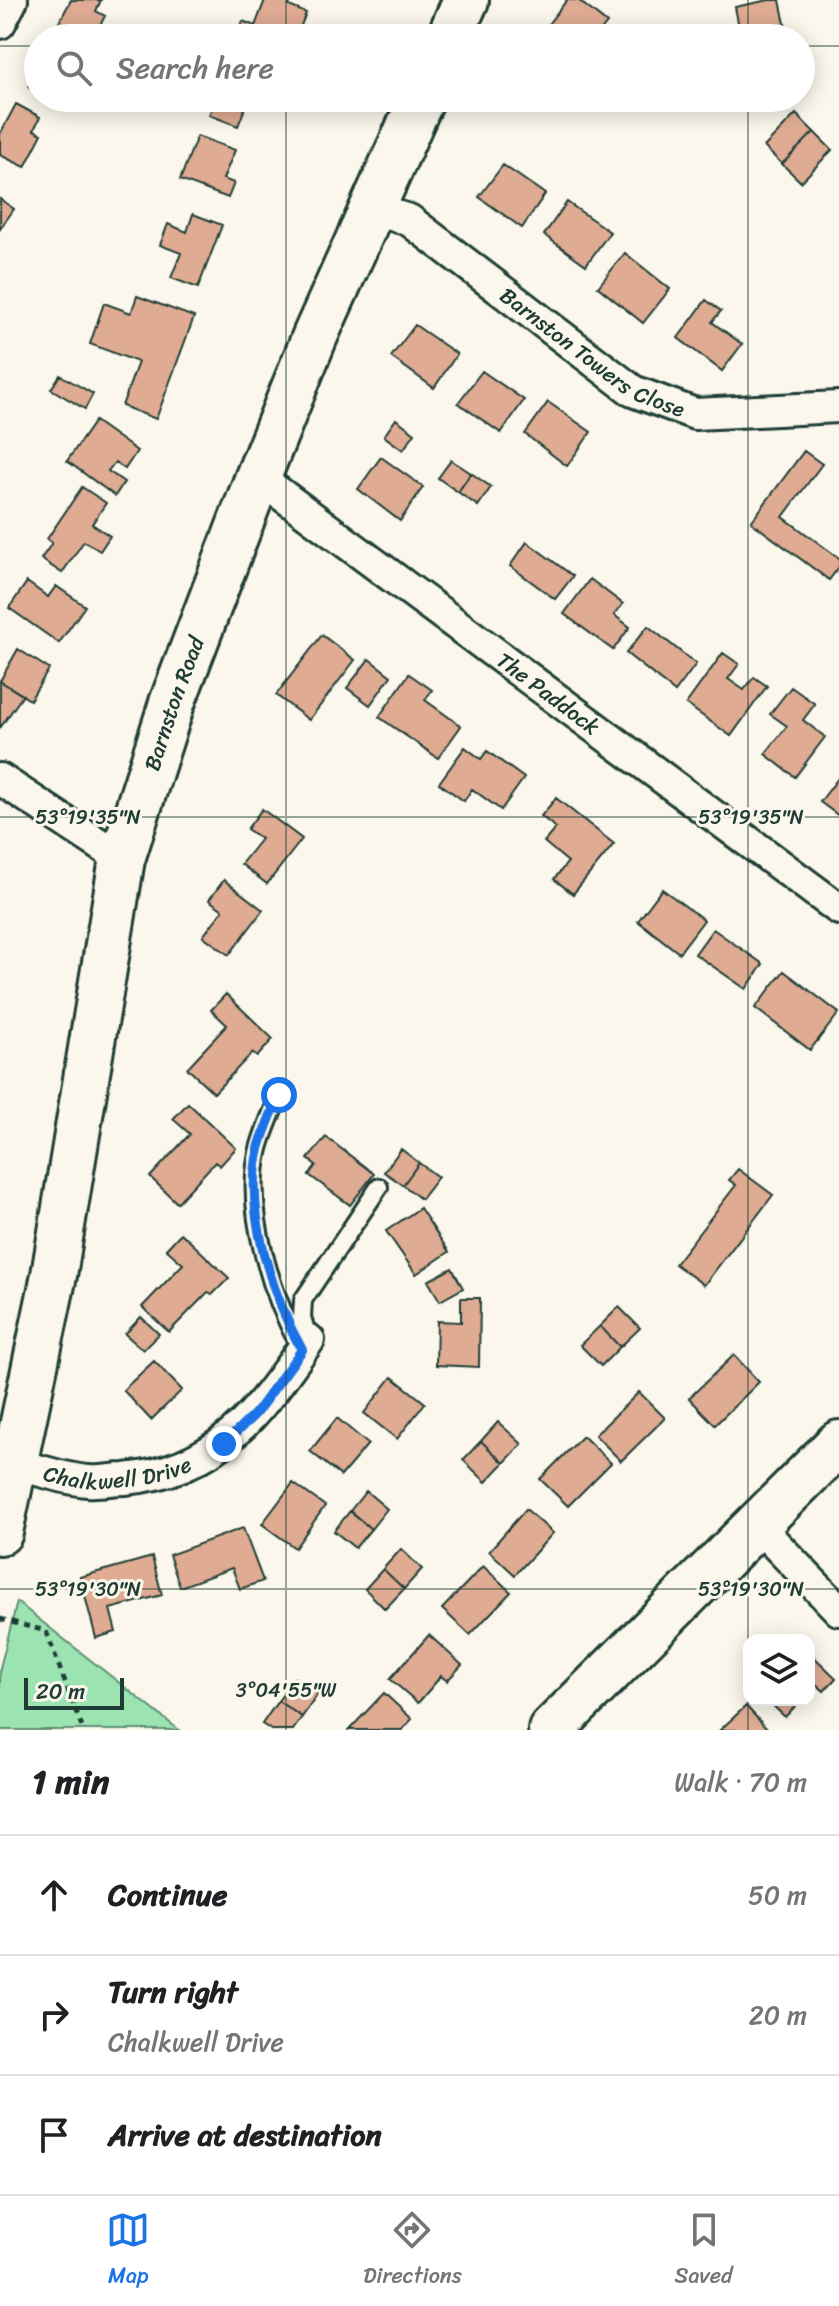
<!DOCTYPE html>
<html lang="en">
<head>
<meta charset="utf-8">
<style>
  :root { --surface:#fff; --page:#f6f6f6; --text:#202124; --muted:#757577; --line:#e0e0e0; --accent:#1a73e8 }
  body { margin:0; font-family:Sriracha,sans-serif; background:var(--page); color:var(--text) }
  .controls { position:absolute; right:24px; bottom:24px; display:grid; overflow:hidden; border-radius:16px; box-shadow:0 4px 20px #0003 }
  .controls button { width:72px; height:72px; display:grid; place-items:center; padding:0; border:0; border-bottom:2px solid var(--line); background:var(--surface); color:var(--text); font:40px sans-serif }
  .scale { position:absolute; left:24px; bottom:20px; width:100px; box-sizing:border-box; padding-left:8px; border:4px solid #1f3d34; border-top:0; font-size:22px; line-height:28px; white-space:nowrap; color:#1f3d34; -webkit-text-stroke:6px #fbf7ec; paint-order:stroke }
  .stop { position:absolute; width:24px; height:24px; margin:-18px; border:6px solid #1a73e8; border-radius:50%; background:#fff }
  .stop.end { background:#1a73e8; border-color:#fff; box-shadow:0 2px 8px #0008 }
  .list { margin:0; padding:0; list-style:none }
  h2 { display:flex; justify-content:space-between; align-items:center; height:104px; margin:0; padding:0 32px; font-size:34px }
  h2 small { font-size:26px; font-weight:400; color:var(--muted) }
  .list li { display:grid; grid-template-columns:52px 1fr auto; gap:24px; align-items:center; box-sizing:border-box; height:120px; padding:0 32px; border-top:2px solid var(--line) }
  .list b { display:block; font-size:30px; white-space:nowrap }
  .list p { margin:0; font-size:26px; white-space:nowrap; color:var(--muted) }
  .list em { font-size:26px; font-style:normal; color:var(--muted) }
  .icon { flex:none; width:44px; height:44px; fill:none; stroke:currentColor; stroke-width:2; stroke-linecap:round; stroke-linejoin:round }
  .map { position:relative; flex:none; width:839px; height:1730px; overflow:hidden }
  .search { position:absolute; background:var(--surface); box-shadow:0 4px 20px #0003; left:24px; right:24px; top:24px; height:88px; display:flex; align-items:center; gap:20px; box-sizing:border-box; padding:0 28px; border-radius:44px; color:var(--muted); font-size:30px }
  .sheet { height:464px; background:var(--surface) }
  nav { display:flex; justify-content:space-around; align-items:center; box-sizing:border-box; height:112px; border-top:2px solid var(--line); background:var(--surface); font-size:22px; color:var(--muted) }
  nav a { display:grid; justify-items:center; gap:4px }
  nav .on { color:var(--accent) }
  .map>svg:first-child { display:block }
  .green { fill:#9be4b2; stroke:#5d9073; stroke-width:2 }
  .building { fill:#dfab93; stroke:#1f3d34; stroke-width:2 }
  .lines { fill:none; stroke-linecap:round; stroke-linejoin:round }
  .lane-casing { stroke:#1f3d34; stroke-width:22 }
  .street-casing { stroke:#1f3d34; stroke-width:36 }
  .primary-casing { stroke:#1f3d34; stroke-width:50 }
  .path { stroke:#1f3d34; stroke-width:5; stroke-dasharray:6 6; stroke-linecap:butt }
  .lane { stroke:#fbf7ec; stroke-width:16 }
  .street { stroke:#fbf7ec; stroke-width:30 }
  .primary { stroke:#fbf7ec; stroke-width:44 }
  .route { stroke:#1a73e8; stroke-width:10 }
  .ticks { fill:none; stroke:#1f3d34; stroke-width:2; stroke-opacity:0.45 }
  .labels { text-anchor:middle; stroke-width:6; stroke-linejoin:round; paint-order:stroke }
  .street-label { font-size:22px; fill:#1f3d34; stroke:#fbf7ec }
  .ticks-label { font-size:20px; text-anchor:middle; fill:#1f3d34; stroke:#fbf7ec; stroke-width:6; stroke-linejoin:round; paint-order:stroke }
</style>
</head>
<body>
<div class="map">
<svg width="839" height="1730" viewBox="0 0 839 1730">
  <rect width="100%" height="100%" fill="#fbf7ec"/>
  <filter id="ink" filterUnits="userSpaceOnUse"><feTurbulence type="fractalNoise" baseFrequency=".0125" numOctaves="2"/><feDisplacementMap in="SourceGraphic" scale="16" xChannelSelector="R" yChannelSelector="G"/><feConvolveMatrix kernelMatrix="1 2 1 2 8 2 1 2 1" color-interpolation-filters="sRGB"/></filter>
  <g filter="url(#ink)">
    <path class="green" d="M 17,1602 L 179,1730 L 0,1730 L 0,1668 Z"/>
    <path class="building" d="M 71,0 L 101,0 L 96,11 L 105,16 L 93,38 L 75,38 L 56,28 Z
      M 265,0 L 291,0 L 289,6 L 306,13 L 296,38 L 236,37 L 243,21 L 255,26 Z
      M 567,0 L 578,0 L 607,23 L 595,38 L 558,38 L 545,28 Z
      M 769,0 L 780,0 L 788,38 L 741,38 L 735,7 Z
      M 545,28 L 558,38 L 537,38 Z
      M 38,68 L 38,92 L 28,87 Z
      M 216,98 L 249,98 L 238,126 L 209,115 Z
      M 16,104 L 40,117 L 34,130 L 42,134 L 25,167 L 0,155 L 0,134 Z
      M 796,114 L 814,132 L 782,164 L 764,147 Z
      M 814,132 L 832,150 L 801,182 L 782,164 Z
      M 197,136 L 235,150 L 223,179 L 234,183 L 228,198 L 180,180 Z
      M 503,165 L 545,194 L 522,228 L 479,197 Z
      M 0,199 L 14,209 L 0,229 Z
      M 567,202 L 610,232 L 586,265 L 544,235 Z
      M 193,214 L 222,225 L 198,288 L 171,278 L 181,253 L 160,245 L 168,224 L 187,232 Z
      M 625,253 L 670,289 L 643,323 L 598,287 Z
      M 137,296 L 194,317 L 156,419 L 122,406 L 138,362 L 90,344 L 104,303 L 131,313 Z
      M 706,300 L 721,311 L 712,322 L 742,344 L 722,371 L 678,338 Z
      M 415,325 L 457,354 L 434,388 L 391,357 Z
      M 482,371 L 524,400 L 501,433 L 458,403 Z
      M 60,375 L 93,394 L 85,409 L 51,389 Z
      M 548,402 L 591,432 L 567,466 L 525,434 Z
      M 396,419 L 415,433 L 403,450 L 384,436 Z
      M 95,421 L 137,451 L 125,469 L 115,462 L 108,471 L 124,482 L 115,496 L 67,461 Z
      M 804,451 L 822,464 L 783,517 L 839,558 L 839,567 L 829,580 L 751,522 Z
      M 381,457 L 423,487 L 400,521 L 358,489 Z
      M 451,460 L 471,473 L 458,492 L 438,478 Z
      M 471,473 L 491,487 L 478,506 L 458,492 Z
      M 82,487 L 106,503 L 92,524 L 110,536 L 100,551 L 84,541 L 62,573 L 41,559 L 52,543 L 47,539 Z
      M 527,542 L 573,576 L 555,599 L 510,566 Z
      M 590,579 L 623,604 L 614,615 L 630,627 L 613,650 L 564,614 Z
      M 27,582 L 48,597 L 56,586 L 85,606 L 59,643 L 9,608 Z
      M 648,626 L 696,664 L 675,692 L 626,653 Z
      M 322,635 L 355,660 L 309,720 L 276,695 Z
      M 18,649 L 49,669 L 30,700 L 0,681 Z
      M 723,653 L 739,664 L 728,679 L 744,690 L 754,677 L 767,686 L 731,736 L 686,704 Z
      M 369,659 L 391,676 L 370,705 L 347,688 Z
      M 409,674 L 432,690 L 425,700 L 461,726 L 438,758 L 379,717 Z
      M 0,681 L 23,695 L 0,728 Z
      M 791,687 L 815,704 L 803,720 L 825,737 L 795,777 L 765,754 L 787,726 L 770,714 Z
      M 465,747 L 481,759 L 487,751 L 524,778 L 501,810 L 472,789 L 464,801 L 439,783 Z
      M 839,777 L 839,816 L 820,802 Z
      M 556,798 L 614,844 L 573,894 L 554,879 L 568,862 L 544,842 L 556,828 L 541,816 Z
      M 262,809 L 302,839 L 267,884 L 241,864 L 261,839 L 247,829 Z
      M 224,880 L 263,910 L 229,955 L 203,936 L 223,910 L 209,900 Z
      M 662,889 L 704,920 L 679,953 L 638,921 Z
      M 713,929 L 763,964 L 746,989 L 695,954 Z
      M 784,971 L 839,1013 L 810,1050 L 755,1008 Z
      M 226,994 L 273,1039 L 257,1057 L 252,1053 L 214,1093 L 187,1068 L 227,1025 L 211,1010 Z
      M 188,1103 L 236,1148 L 220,1166 L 215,1162 L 177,1203 L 150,1177 L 190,1134 L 173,1119 Z
      M 326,1137 L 374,1174 L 350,1205 L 309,1175 L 316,1165 L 308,1159 Z
      M 401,1149 L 419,1163 L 403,1185 L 384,1172 Z
      M 419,1163 L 438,1177 L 421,1199 L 403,1185 Z
      M 738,1169 L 773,1195 L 704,1285 L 675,1264 L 736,1185 L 729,1180 Z
      M 420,1208 L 449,1252 L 416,1274 L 386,1231 Z
      M 181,1233 L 229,1278 L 212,1295 L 208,1292 L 169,1332 L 142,1307 L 183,1264 L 166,1249 Z
      M 452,1268 L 463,1288 L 440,1301 L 428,1281 Z
      M 461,1298 L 480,1298 L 479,1367 L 436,1365 L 437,1321 L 461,1322 Z
      M 619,1307 L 640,1328 L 620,1347 L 600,1326 Z
      M 141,1317 L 159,1334 L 143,1350 L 125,1334 Z
      M 600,1326 L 620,1347 L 601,1366 L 580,1345 Z
      M 734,1355 L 759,1382 L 715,1425 L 689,1398 Z
      M 154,1361 L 182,1390 L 151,1420 L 123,1390 Z
      M 392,1377 L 425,1403 L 397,1439 L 364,1413 Z
      M 639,1392 L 665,1418 L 621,1461 L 595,1435 Z
      M 337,1418 L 368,1444 L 341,1476 L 310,1451 Z
      M 498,1422 L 522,1444 L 504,1463 L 481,1441 Z
      M 583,1436 L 611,1463 L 568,1506 L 540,1479 Z
      M 481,1441 L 504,1463 L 486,1482 L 463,1460 Z
      M 293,1483 L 325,1506 L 295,1548 L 262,1524 Z
      M 366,1491 L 387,1509 L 371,1529 L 350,1511 Z
      M 526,1509 L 553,1533 L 515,1575 L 489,1551 Z
      M 350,1511 L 371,1529 L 355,1548 L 334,1531 Z
      M 243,1528 L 263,1581 L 240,1589 L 232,1568 L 180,1587 L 169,1555 Z
      M 401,1549 L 422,1569 L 404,1589 L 383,1569 Z
      M 152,1557 L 162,1595 L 110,1609 L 116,1632 L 96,1638 L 80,1577 Z
      M 483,1566 L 511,1592 L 470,1635 L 442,1609 Z
      M 383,1569 L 404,1589 L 385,1609 L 365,1589 Z
      M 429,1635 L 462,1665 L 447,1681 L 441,1676 L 418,1703 L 390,1679 Z
      M 809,1652 L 836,1678 L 824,1691 L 816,1684 L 809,1691 Z
      M 295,1678 L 318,1694 L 302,1717 L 278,1701 Z
      M 384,1693 L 412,1719 L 402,1730 L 349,1730 Z
      M 767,1700 L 801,1700 L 785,1717 Z
      M 278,1701 L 302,1717 L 293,1730 L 271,1730 L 262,1724 Z
      M 746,1706 L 768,1730 L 720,1730 Z"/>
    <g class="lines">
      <g class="lane-casing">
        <path id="lane" d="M 279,1095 C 272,1114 262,1134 258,1153 C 245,1213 272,1298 302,1350
          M 309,1340 L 302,1318 L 303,1300 L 379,1187"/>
      </g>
      <g class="street-casing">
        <g id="street">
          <path d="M 0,23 L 12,0"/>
          <path id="s1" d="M 372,209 L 409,220 L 633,391 L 695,414 L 839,407"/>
          <path id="s2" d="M 258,477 L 839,909"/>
          <path d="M 0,779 L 122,859"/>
          <path id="s3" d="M 16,1464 C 39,1470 64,1479 88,1481 C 100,1482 113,1479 125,1479 C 219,1471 259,1411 309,1340"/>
          <path d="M 756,1524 L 839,1610"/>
        </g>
      </g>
      <g class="primary-casing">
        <g id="primary">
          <path d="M 449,38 L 466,0"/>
          <path id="s4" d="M 0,1532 L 54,1275 L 122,859 L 172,703 L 258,477 L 315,336 L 422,98"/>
          <path d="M 551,1730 L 839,1443"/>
        </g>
      </g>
      <path class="path" d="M 0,1619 L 46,1631 L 83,1730"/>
      <use href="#lane" class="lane"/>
      <use href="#street" class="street"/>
      <use href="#primary" class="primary"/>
    </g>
  </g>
  <g class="lines" filter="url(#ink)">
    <path class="route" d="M 224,1444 L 255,1414 L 302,1350 C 273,1298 245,1213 258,1153 C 262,1134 272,1114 279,1095"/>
  </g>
  <path class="ticks" d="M 286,0 L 286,38M 748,0 L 748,38M 0,46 L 38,46M 801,46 L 839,46M 286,98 L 286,1730M 748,98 L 748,1730M 0,817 L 839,817M 0,1589 L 839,1589"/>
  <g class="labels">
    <g class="street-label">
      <text dy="8" stroke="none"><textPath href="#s1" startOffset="266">Barnston Towers Close</textPath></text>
      <text dy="8" stroke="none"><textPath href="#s2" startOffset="362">The Paddock</textPath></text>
      <text dy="8" stroke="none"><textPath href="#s4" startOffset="848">Barnston Road</textPath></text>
      <text dy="8" stroke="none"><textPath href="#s3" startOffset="104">Chalkwell Drive</textPath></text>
    </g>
  </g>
  <g class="ticks-label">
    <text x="88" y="824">53°19'35"N</text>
    <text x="751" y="824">53°19'35"N</text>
    <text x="88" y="1596">53°19'30"N</text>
    <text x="751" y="1596">53°19'30"N</text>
    <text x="286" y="1697">3°04'55"W</text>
  </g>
</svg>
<div class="controls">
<button><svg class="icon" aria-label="layers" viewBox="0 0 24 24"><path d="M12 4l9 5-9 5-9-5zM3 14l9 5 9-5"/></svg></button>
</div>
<div class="scale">20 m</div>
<div class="stop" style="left:279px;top:1095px"></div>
<div class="stop end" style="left:224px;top:1444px"></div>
<div class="search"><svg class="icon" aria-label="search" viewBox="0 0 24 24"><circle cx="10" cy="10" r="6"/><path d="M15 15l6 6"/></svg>Search here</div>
</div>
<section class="sheet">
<h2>1 min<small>Walk · 70 m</small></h2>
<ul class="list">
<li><svg class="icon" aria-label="ahead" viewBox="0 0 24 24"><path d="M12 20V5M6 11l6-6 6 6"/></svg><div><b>Continue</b></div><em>50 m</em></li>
<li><svg class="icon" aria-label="right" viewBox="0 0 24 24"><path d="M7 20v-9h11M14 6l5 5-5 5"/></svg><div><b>Turn right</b><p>Chalkwell Drive</p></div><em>20 m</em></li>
<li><svg class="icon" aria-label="arrive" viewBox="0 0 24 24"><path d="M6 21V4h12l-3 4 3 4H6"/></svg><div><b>Arrive at destination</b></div></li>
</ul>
</section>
<nav>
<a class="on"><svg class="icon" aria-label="map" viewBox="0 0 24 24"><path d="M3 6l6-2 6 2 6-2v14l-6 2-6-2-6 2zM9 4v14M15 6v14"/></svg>Map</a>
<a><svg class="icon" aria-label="directions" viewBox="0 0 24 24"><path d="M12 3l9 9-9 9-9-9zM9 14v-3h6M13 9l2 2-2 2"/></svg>Directions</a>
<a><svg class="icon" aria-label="saved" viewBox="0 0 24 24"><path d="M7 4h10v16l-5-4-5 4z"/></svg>Saved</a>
</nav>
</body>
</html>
